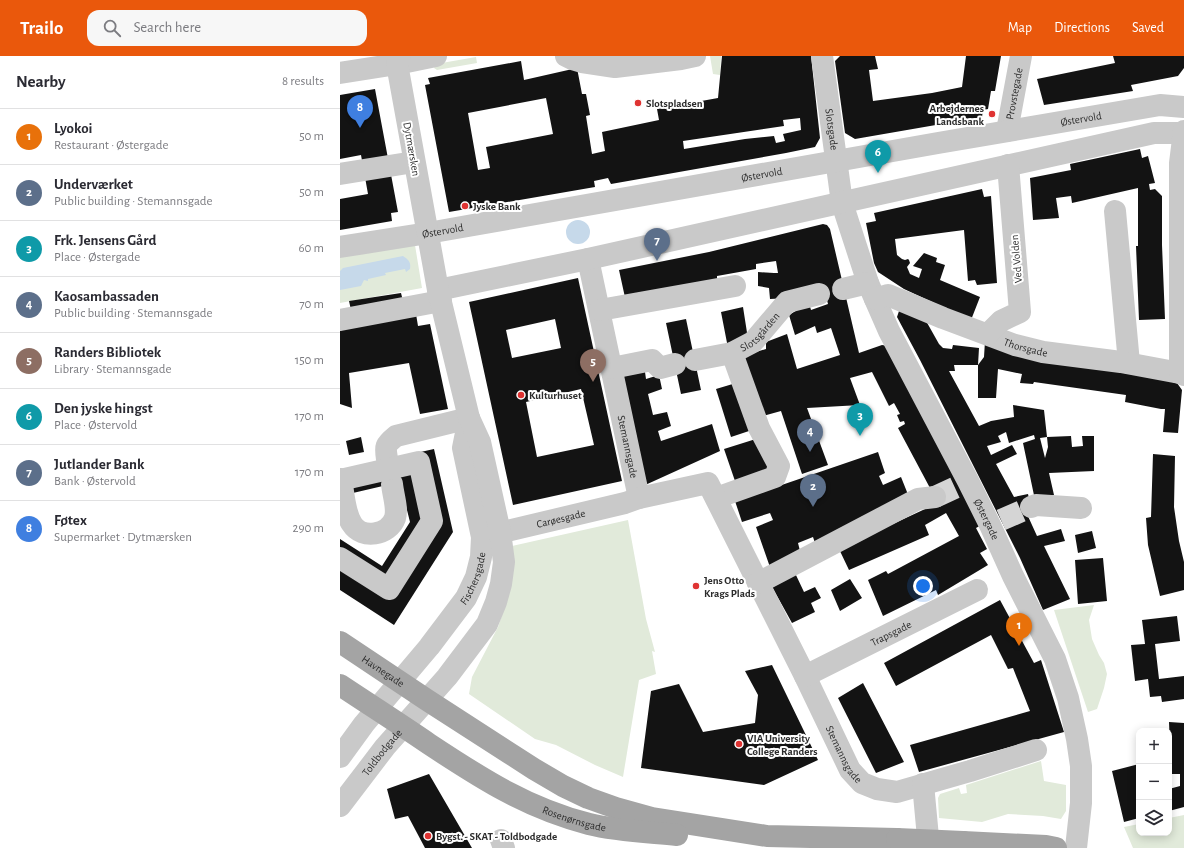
<!DOCTYPE html>
<html lang="en">
<head>
<meta charset="utf-8">
<style>
  :root { --surface:#fff; --page:#f7f7f7; --text:#2b2b33; --muted:#7c7c81; --line:#e1e1e2; --accent:#ea580c }
  body { margin:0; font-family:"Alegreya Sans",sans-serif; background:var(--page); color:var(--text) }
  .controls { position:absolute; right:12px; bottom:12px; display:grid; overflow:hidden; border-radius:8px; box-shadow:0 2px 10px #0003 }
  .controls button { width:36px; height:36px; display:grid; place-items:center; padding:0; border:0; border-bottom:1px solid var(--line); background:var(--surface); color:var(--text); font:20px sans-serif }
  .you { position:absolute; left:583px; top:530px; width:14px; height:14px; margin:-10px; border:3px solid #fff; border-radius:50%; background:#1a73e8; box-shadow:0 0 0 6px #1a73e833 }
  .badge { display:grid; place-items:center; width:26px; height:26px; border-radius:50%; background:var(--accent); color:#fff; font-size:13px; font-weight:700 }
  .pin { position:absolute; translate:-50% -33px; filter:drop-shadow(0 1px 2px #0008) }
  .pin::after { content:''; position:absolute; top:21px; width:14px; height:12px; background:inherit; clip-path:polygon(0 0,100% 0,50% 100%) }
  .list { margin:0; padding:0; list-style:none }
  h2 { display:flex; justify-content:space-between; align-items:center; height:52px; margin:0; padding:0 16px; font-size:17px }
  h2 small { font-size:13px; font-weight:400; color:var(--muted) }
  .list li { display:grid; grid-template-columns:26px 1fr auto; gap:12px; align-items:center; box-sizing:border-box; height:56px; padding:0 16px; border-top:1px solid var(--line) }
  .list b { display:block; font-size:15px; white-space:nowrap }
  .list p { margin:0; font-size:13px; white-space:nowrap; color:var(--muted) }
  .list em { font-size:13px; font-style:normal; color:var(--muted) }
  .icon { flex:none; width:22px; height:22px; fill:none; stroke:currentColor; stroke-width:2; stroke-linecap:round; stroke-linejoin:round }
  .map { position:relative; flex:none; width:844px; height:792px; overflow:hidden }
  header { display:flex; align-items:center; gap:24px; box-sizing:border-box; height:56px; padding:0 20px; background:var(--accent); color:#fff }
  header strong { font-size:19px }
  nav { display:flex; gap:22px; margin-inline-start:auto; font-size:14px }
  .search { width:280px; height:36px; background:var(--page); display:flex; align-items:center; gap:10px; box-sizing:border-box; padding:0 14px; border-radius:12px; color:var(--muted); font-size:15px }
  main { display:flex }
  aside { flex:1; background:var(--surface) }
  .map>svg:first-child { display:block }
  .green { fill:#e1eada }
  .water { fill:#c6d9ea }
  .building { fill:#131313; fill-rule:evenodd }
  .lines { fill:none; stroke-linecap:round; stroke-linejoin:round }
  .minor-tunnel { stroke:#d5d5d5; stroke-width:22; stroke-dasharray:22 11; stroke-linecap:butt }
  .minor { stroke:#c9c9c9; stroke-width:22 }
  .major { stroke:#a4a4a4; stroke-width:22 }
  .major-bridge { stroke:#a4a4a4; stroke-width:22 }
  .poi-dot { fill:#df3332; stroke:#fff; stroke-width:1.5 }
  .labels { text-anchor:middle; stroke-width:4; stroke-linejoin:round; paint-order:stroke }
  .street-label { font-size:11px; fill:#2c2c2c; stroke:#fff }
  .poi-label { font-size:11px; font-weight:bold; fill:#2c2c2c; stroke:#fff; text-anchor:start }
</style>
</head>
<body>
<header>
<strong>Trailo</strong>
<div class="search"><svg class="icon" aria-label="search" viewBox="0 0 24 24"><circle cx="10" cy="10" r="6"/><path d="M15 15l6 6"/></svg>Search here</div>
<nav><a>Map</a><a>Directions</a><a>Saved</a></nav>
</header>
<main>
<aside>
<h2>Nearby<small>8 results</small></h2>
<ul class="list">
<li><span class="badge" style="background:#e8710a">1</span><div><b>Lyokoi</b><p>Restaurant · Østergade</p></div><em>50 m</em></li>
<li><span class="badge" style="background:#5c6f8a">2</span><div><b>Underværket</b><p>Public building · Stemannsgade</p></div><em>50 m</em></li>
<li><span class="badge" style="background:#0f9aa8">3</span><div><b>Frk. Jensens Gård</b><p>Place · Østergade</p></div><em>60 m</em></li>
<li><span class="badge" style="background:#5c6f8a">4</span><div><b>Kaosambassaden</b><p>Public building · Stemannsgade</p></div><em>70 m</em></li>
<li><span class="badge" style="background:#8d6e63">5</span><div><b>Randers Bibliotek</b><p>Library · Stemannsgade</p></div><em>150 m</em></li>
<li><span class="badge" style="background:#0f9aa8">6</span><div><b>Den jyske hingst</b><p>Place · Østervold</p></div><em>170 m</em></li>
<li><span class="badge" style="background:#5c6f8a">7</span><div><b>Jutlander Bank</b><p>Bank · Østervold</p></div><em>170 m</em></li>
<li><span class="badge" style="background:#3f7fe0">8</span><div><b>Føtex</b><p>Supermarket · Dytmærsken</p></div><em>290 m</em></li>
</ul>
</aside>
<div class="map">
<svg width="844" height="792" viewBox="0 0 844 792">
  <rect width="100%" height="100%" fill="#fff"/>
  <path class="green" d="M 370,0 L 381,0 L 380,19 L 373,18 Z
    M 136,1 L 137,7 L 97,14 L 94,12 L 96,8 Z
    M 74,183 L 82,232 L 0,247 L 0,196 Z
    M 288,464 L 306,563 L 315,596 L 312,595 L 316,618 L 299,624 L 283,721 L 255,709 L 216,689 L 195,683 L 129,638 L 132,621 L 158,571 L 166,547 L 172,490 Z
    M 754,549 L 749,564 L 752,583 L 759,599 L 764,607 L 767,618 L 764,632 L 757,653 L 748,656 L 714,554 Z
    M 701,705 L 704,725 L 726,729 L 726,755 L 721,763 L 703,760 L 668,758 L 642,766 L 599,762 L 598,742 L 600,738 L 619,732 L 621,738 L 627,737 L 626,729 Z
    M 844,759 L 844,792 L 793,792 L 784,771 L 799,768 L 799,777 L 829,777 L 829,762 Z"/>
  <path class="water" d="M226 176a12 12 0 1 1 24 0a12 12 0 1 1-24 0Z
    M 63,200 C 69,204 71,206 70,213 L 66,216 L 65,213 L 45,217 L 46,219 L 28,223 L 28,225 L 24,224 L 21,230 L 0,234 L 0,215 L 3,212 Z"/>
  <path class="building" d="M 382,0 L 471,0 L 480,82 L 475,91 L 446,97 L 271,128 L 268,122 L 254,125 L 255,131 L 109,156 L 85,29 L 90,28 L 88,22 L 181,5 L 184,24 L 237,12 L 242,38 L 246,38 L 250,59 L 246,60 L 252,98 L 265,95 L 262,76 L 319,64 L 317,53 L 378,42 ZM 206,42 L 213,78 L 146,91 L 150,112 L 138,114 L 128,57 ZM 460,62 L 461,74 L 443,78 L 445,85 L 436,87 L 434,80 L 405,83 L 344,93 L 343,85 L 444,70 L 443,64 Z
    M 500,0 L 535,0 L 538,13 L 529,14 L 533,45 L 592,37 L 622,31 L 626,0 L 661,0 L 655,35 L 651,35 L 648,53 L 643,54 L 642,61 L 515,83 L 505,77 L 495,5 Z
    M 773,0 L 844,0 L 844,12 L 838,20 L 791,29 L 793,35 L 704,49 L 697,23 L 775,7 Z
    M 35,33 L 58,156 L 51,157 L 52,165 L 0,174 L 0,143 L 28,138 L 21,99 L 0,103 L 0,39 Z
    M 800,93 L 802,102 L 808,100 L 815,127 L 809,128 L 810,134 L 815,133 L 822,140 L 822,189 L 825,263 L 799,264 L 796,190 L 798,190 L 798,132 L 732,147 L 731,140 L 716,142 L 719,162 L 693,164 L 690,122 L 731,114 L 730,108 Z
    M 642,133 L 644,141 L 651,140 L 657,227 L 637,229 L 635,224 L 628,225 L 624,174 L 555,183 L 557,199 L 562,203 L 565,204 L 568,203 L 569,204 L 570,207 L 567,211 L 570,218 L 579,222 L 582,213 L 573,210 L 584,197 L 597,202 L 596,206 L 605,209 L 600,224 L 640,241 L 631,264 L 564,233 L 538,216 L 534,207 L 526,167 L 536,165 L 534,157 Z
    M 483,168 L 487,169 L 490,173 L 519,297 L 542,289 L 548,290 L 643,468 L 636,472 L 647,493 L 640,497 L 648,509 L 598,539 L 596,534 L 543,560 L 528,524 L 546,515 L 548,518 L 619,480 L 606,457 L 585,469 L 589,479 L 509,514 L 499,493 L 598,447 L 558,372 L 565,368 L 564,365 L 560,366 L 557,359 L 560,358 L 554,347 L 549,350 L 532,316 L 510,322 L 520,349 L 467,352 L 488,409 L 462,418 L 441,355 L 419,361 L 400,301 L 426,293 L 426,286 L 447,278 L 457,313 L 500,299 L 491,272 L 477,277 L 475,270 L 455,279 L 449,259 L 469,247 L 471,254 L 488,248 L 486,240 L 430,243 L 429,232 L 418,230 L 418,216 L 434,217 L 438,217 L 436,205 L 416,208 L 416,213 L 377,220 L 377,224 L 286,246 L 279,214 L 369,196 Z
    M 238,222 L 282,425 L 173,449 L 129,246 ZM 215,263 L 221,292 L 172,302 L 166,274 ZM 241,333 L 254,389 L 197,401 L 186,346 Z
    M 61,237 L 63,245 L 11,254 L 9,245 Z
    M 403,251 L 408,283 L 388,292 L 381,256 Z
    M 559,255 L 581,256 L 599,288 L 603,292 L 612,293 L 613,289 L 639,292 L 638,309 L 644,301 L 645,285 L 837,327 L 842,334 L 838,377 L 823,376 L 825,353 L 821,353 L 785,346 L 786,339 L 694,326 L 693,328 L 680,327 L 682,318 L 658,313 L 656,342 L 638,342 L 638,309 L 614,309 L 615,315 L 609,315 L 639,370 L 651,365 L 674,361 L 673,349 L 704,354 L 707,381 L 731,380 L 732,391 L 743,390 L 742,380 L 754,380 L 754,415 L 709,417 L 714,439 L 695,444 L 683,387 L 695,383 L 694,379 L 669,387 L 666,376 L 658,380 L 661,386 L 647,390 L 651,399 L 672,389 L 677,398 L 656,408 L 674,441 L 688,438 L 691,451 L 687,458 L 697,480 L 721,473 L 725,485 L 704,490 L 730,543 L 703,554 L 680,502 L 580,304 L 557,261 ZM 707,381 L 708,391 L 705,402 L 700,382 Z
    M 76,258 L 78,270 L 90,268 L 108,353 L 80,358 L 69,307 L 9,317 L 12,352 L 0,348 L 0,271 Z
    M 346,263 L 361,334 L 341,338 L 326,267 Z
    M 304,309 L 306,323 L 319,319 L 322,333 L 308,338 L 313,359 L 327,356 L 331,370 L 318,375 L 321,385 L 372,368 L 380,395 L 303,430 L 282,314 Z
    M 396,327 L 412,374 L 391,381 L 376,333 Z
    M 21,381 L 24,396 L 9,399 L 6,385 Z
    M 419,382 L 429,414 L 395,425 L 384,393 Z
    M 94,393 L 113,476 L 54,569 L 0,534 L 0,483 L 42,510 L 70,466 L 60,426 L 0,440 L 0,414 Z
    M 538,396 L 545,417 L 539,420 L 543,429 L 561,421 L 569,441 L 475,487 L 473,481 L 458,487 L 462,503 L 431,514 L 416,471 L 433,464 L 430,457 L 402,466 L 395,445 Z
    M 813,398 L 835,400 L 834,451 L 839,485 L 844,506 L 844,534 L 820,540 L 808,489 L 806,462 L 811,461 Z
    M 752,475 L 756,492 L 738,497 L 735,479 Z
    M 763,502 L 767,545 L 738,548 L 735,504 Z
    M 455,517 L 464,536 L 475,531 L 481,542 L 471,547 L 475,556 L 452,567 L 431,529 Z
    M 510,523 L 522,542 L 500,555 L 491,534 Z
    M 660,544 L 694,607 L 701,604 L 724,676 L 579,716 L 570,689 L 690,655 L 673,612 L 668,613 L 651,579 L 556,630 L 544,607 Z
    M 837,560 L 840,585 L 815,588 L 819,623 L 844,620 L 844,643 L 822,646 L 821,640 L 810,641 L 808,623 L 795,625 L 791,589 L 805,588 L 802,564 Z
    M 432,609 L 478,704 L 424,729 L 301,712 L 311,635 L 339,628 L 363,676 L 415,667 L 418,639 L 405,615 Z
    M 523,627 L 564,706 L 536,717 L 498,642 Z
    M 829,666 L 844,667 L 844,751 L 829,755 L 829,733 L 840,730 L 840,718 L 831,718 Z
    M 799,708 L 799,762 L 784,766 L 772,715 Z
    M 89,718 L 132,792 L 85,792 L 68,760 L 55,763 L 47,733 Z"/>
  <g class="lines">
    <path class="minor-tunnel" d="M 595,441 L 623,428
      M 661,464 L 691,451"/>
    <g class="minor">
      <path d="M 226,0 L 232,3 L 242,6 L 275,11 L 341,3 L 355,0"/>
      <path id="s1" d="M 482,0 L 502,147 L 528,227 L 549,275 L 628,425 L 650,469 L 673,520 L 715,603 L 728,642 L 737,683 L 741,710 L 741,747 L 736,792"/>
      <path d="M 0,17 L 57,8 L 96,0"/>
      <path id="s2" d="M 667,75 L 681,0"/>
      <path d="M 0,118 L 74,106"/>
      <path d="M 775,155 L 789,307"/>
      <path id="s3" d="M 0,191 L 88,177 L 598,87 L 820,49 L 844,51"/>
      <path id="s4" d="M 248,203 L 299,442"/>
      <path d="M 503,233 L 528,227"/>
      <path d="M 98,234 L 248,203 L 814,77 L 844,77"/>
      <path id="s5" d="M 535,243 L 548,239 L 603,262 L 675,289 L 703,296 L 781,306 L 840,317 L 844,319"/>
      <path d="M 260,254 L 395,230"/>
      <path d="M 0,264 L 101,245"/>
      <path d="M 648,278 L 661,265 L 680,256 L 668,109"/>
      <path id="s6" d="M 355,304 L 392,297 L 413,286 L 447,246 L 479,238"/>
      <path d="M 272,312 L 312,304 L 320,312 L 335,308"/>
      <path d="M 840,317 L 840,107 L 844,75"/>
      <path d="M 47,403 C 45,390 45,389 56,380 L 129,362"/>
      <path d="M 1,423 C 4,438 4,456 12,468 C 22,484 49,479 55,462 C 58,452 53,439 52,428"/>
      <path d="M 0,424 L 79,406 L 92,465 L 49,533 L 0,502"/>
      <path d="M 376,442 L 435,421 L 439,410 L 419,372 L 392,297"/>
      <path d="M 691,451 L 696,449 L 741,452"/>
      <path id="s7" d="M 142,481 L 285,447 L 299,442 L 368,427 L 465,620 L 510,714 L 522,727 L 537,733 L 557,736 L 630,715 L 696,694"/>
      <path d="M 418,527 L 578,443 L 595,441"/>
      <path id="s8" d="M 465,620 L 637,534"/>
      <path id="s9" d="M 0,701 L 24,668 L 89,591 L 126,542 L 136,521 L 141,501 L 142,481 L 123,392 L 129,362"/>
      <path d="M 583,728 L 589,792"/>
      <path id="s10" d="M 0,750 L 45,691 L 107,621 L 147,568 L 156,546 L 161,528 L 164,506 L 160,476 L 140,386 L 129,362 L 98,234 L 57,8 L 60,0"/>
      <path d="M 161,784 L 164,792"/>
    </g>
    <g class="major">
      <path id="s11" d="M 0,586 L 87,644 L 194,713 L 223,730 L 248,742 L 276,752 L 312,762 L 427,780 L 557,783"/>
      <path id="s12" d="M 0,629 C 30,649 60,668 89,688 C 142,723 187,752 249,768 C 277,775 307,776 337,779"/>
      <path d="M 623,786 L 706,790 L 716,792"/>
    </g>
    <path class="major-bridge" d="M 557,783 L 623,786"/>
  </g>
  <g class="poi-dot">
    <circle cx="298" cy="47" r="4"/>
    <circle cx="652" cy="58" r="4"/>
    <circle cx="125" cy="150" r="4"/>
    <circle cx="181" cy="339" r="4"/>
    <circle cx="356" cy="530" r="4"/>
    <circle cx="399" cy="688" r="4"/>
    <circle cx="88" cy="780" r="4"/>
  </g>
  <g class="labels">
    <g class="street-label">
      <text dy="4" stroke="none"><textPath href="#s2" startOffset="38">Provstegade</textPath></text>
      <text dy="4" stroke="none"><textPath href="#s3" startOffset="752">Østervold</textPath></text>
      <text dy="4" stroke="none"><textPath href="#s1" startOffset="74">Slotsgade</textPath></text>
      <text transform="translate(72 93) rotate(80)" y="4">Dytmærsken</text>
      <text dy="4" stroke="none"><textPath href="#s3" startOffset="428">Østervold</textPath></text>
      <text dy="4" stroke="none"><textPath href="#s3" startOffset="104">Østervold</textPath></text>
      <text transform="translate(676 203) rotate(-95)" y="4">Ved Volden</text>
      <text dy="4" stroke="none"><textPath href="#s6" startOffset="73">Slotsgården</textPath></text>
      <text dy="4" stroke="none"><textPath href="#s5" startOffset="161">Thorsgade</textPath></text>
      <text dy="4" stroke="none"><textPath href="#s4" startOffset="192">Stemannsgade</textPath></text>
      <text dy="4" stroke="none"><textPath href="#s7" startOffset="81">Carøesgade</textPath></text>
      <text dy="4" stroke="none"><textPath href="#s1" startOffset="497">Østergade</textPath></text>
      <text dy="4" stroke="none"><textPath href="#s9" startOffset="224">Fischersgade</textPath></text>
      <text dy="4" stroke="none"><textPath href="#s8" startOffset="96">Trapsgade</textPath></text>
      <text dy="4" stroke="none"><textPath href="#s11" startOffset="52">Havnegade</textPath></text>
      <text dy="4" stroke="none"><textPath href="#s10" startOffset="68">Toldbodgade</textPath></text>
      <text dy="4" stroke="none"><textPath href="#s7" startOffset="536">Stemannsgade</textPath></text>
      <text dy="4" stroke="none"><textPath href="#s12" startOffset="271">Rosenørnsgade</textPath></text>
    </g>
    <g class="poi-label">
      <text x="306" y="51">Slotspladsen</text>
      <text x="644" y="56" text-anchor="end">Arbejdernes<tspan x="644" dy="13">Landsbank</tspan></text>
      <text x="133" y="154">Jyske Bank</text>
      <text x="189" y="343">Kulturhuset</text>
      <text x="364" y="528">Jens Otto<tspan x="364" dy="13">Krags Plads</tspan></text>
      <text x="407" y="686">VIA University<tspan x="407" dy="13">College Randers</tspan></text>
      <text x="96" y="784">Bygst. - SKAT - Toldbodgade</text>
    </g>
  </g>
</svg>
<div class="controls">
<button>+</button>
<button>−</button>
<button><svg class="icon" aria-label="layers" viewBox="0 0 24 24"><path d="M12 4l9 5-9 5-9-5zM3 14l9 5 9-5"/></svg></button>
</div>
<div class="you"></div>
<div class="pin badge" style="left:679px;top:590px;background:#e8710a">1</div>
<div class="pin badge" style="left:473px;top:451px;background:#5c6f8a">2</div>
<div class="pin badge" style="left:520px;top:380px;background:#0f9aa8">3</div>
<div class="pin badge" style="left:470px;top:396px;background:#5c6f8a">4</div>
<div class="pin badge" style="left:253px;top:326px;background:#8d6e63">5</div>
<div class="pin badge" style="left:538px;top:117px;background:#0f9aa8">6</div>
<div class="pin badge" style="left:317px;top:205px;background:#5c6f8a">7</div>
<div class="pin badge" style="left:20px;top:72px;background:#3f7fe0">8</div>
</div>
</main>
</body>
</html>
